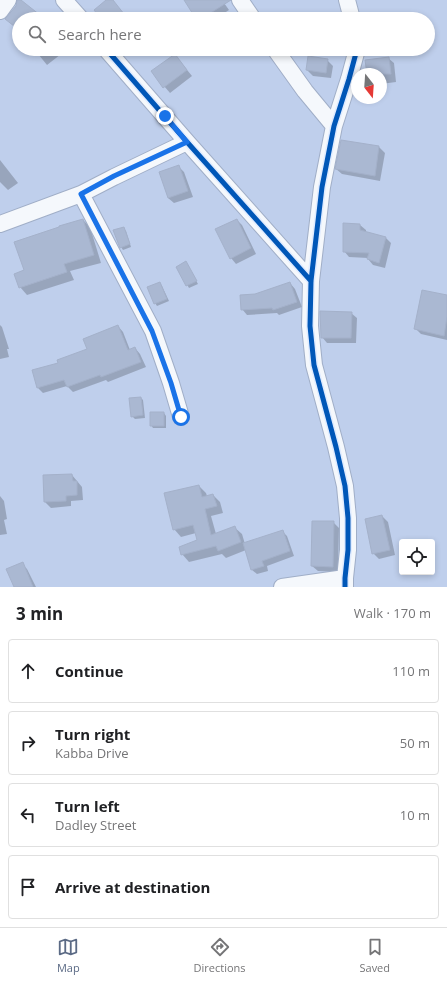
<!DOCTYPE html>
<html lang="en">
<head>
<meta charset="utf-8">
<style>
  :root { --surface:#fff; --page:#f2f2f2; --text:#202124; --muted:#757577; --line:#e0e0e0; --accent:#5b6a85 }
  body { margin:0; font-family:"Open Sans",sans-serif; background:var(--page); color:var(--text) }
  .controls { position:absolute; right:12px; bottom:12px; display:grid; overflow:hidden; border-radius:4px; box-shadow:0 2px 6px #0003 }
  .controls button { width:36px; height:36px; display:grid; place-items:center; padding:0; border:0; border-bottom:1px solid var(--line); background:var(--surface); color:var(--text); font:20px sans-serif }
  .compass { position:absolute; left:351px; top:68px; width:36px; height:36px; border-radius:50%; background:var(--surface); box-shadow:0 2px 6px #0003; rotate:163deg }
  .stop { position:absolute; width:12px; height:12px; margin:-9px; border:3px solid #1a73e8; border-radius:50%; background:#fff }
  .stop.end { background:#1a73e8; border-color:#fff; box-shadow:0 1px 4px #0008 }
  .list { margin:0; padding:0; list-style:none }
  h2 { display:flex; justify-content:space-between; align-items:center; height:52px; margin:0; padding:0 16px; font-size:17px }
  h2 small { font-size:13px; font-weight:400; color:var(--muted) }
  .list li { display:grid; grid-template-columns:26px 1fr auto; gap:12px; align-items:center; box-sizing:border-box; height:64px; margin:0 8px 8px; padding:0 8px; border:1px solid var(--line); border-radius:4px }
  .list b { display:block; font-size:15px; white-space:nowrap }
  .list p { margin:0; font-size:13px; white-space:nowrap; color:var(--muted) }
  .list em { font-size:13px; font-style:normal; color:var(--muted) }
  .icon { flex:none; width:22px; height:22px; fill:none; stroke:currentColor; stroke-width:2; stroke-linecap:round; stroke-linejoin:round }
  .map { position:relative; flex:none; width:447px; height:587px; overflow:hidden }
  .search { position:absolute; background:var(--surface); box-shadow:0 2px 6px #0003; left:12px; right:12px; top:12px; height:44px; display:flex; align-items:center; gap:10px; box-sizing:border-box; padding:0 14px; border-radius:22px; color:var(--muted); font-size:15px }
  .sheet { height:340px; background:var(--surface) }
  nav { display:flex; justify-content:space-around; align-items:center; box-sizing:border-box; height:56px; border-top:1px solid var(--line); background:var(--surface); font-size:11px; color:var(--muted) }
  nav a { display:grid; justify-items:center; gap:2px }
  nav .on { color:var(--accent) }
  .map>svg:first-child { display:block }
  .shadow { fill:#0003 }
  .building { fill:#aab8d2; stroke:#a4b1ca }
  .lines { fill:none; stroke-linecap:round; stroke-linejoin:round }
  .minor-casing { stroke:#a0aec7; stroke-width:18 }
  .minor { stroke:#f5f8fc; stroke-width:16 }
  .cycleway-casing { stroke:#dfebff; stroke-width:8 }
  .cycleway { stroke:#0057b8; stroke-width:5 }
  .route { stroke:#1a73e8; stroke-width:5 }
</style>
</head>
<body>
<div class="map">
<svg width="447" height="587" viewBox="0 0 447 587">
  <rect width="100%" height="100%" fill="#bfcfec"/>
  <path class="shadow" d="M 190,0 L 222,0 L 229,10 L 215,19 L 198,19 Z
    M 34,49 L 64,49 L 65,51 L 47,65 Z
    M 175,55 L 192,76 L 170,93 L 152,72 Z
    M 388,58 L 394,63 L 396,82 L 381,84 L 381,74 L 368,74 Z
    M 327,60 L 333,66 L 331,78 L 313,76 L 307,70 Z
    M 342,141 L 379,147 L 385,153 L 380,181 L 342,174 L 336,169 Z
    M 0,160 L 18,183 L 8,190 L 0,182 Z
    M 178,166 L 184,172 L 193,197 L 174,203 L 168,198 Z
    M 83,220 L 90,227 L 101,263 L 70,271 L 74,280 L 27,295 L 20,287 L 25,271 Z
    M 237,220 L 242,225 L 256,254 L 236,264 L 231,258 Z
    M 360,225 L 366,230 L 366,232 L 386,238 L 391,243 L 385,268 L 373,265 L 368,259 L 368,258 L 349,257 L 344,251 Z
    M 123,228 L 126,231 L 131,247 L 123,250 L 121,247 Z
    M 186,263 L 198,284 L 189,288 L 177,267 Z
    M 160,283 L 162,286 L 169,301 L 157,306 L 155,303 Z
    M 290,283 L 295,289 L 302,307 L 279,315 L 277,313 L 247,315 L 242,309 L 255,295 Z
    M 447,296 L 447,340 L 421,334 L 415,328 Z
    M 351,313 L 357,318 L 356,343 L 327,343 L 322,337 Z
    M 0,325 L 2,327 L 9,349 L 7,349 L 9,357 L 0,359 Z
    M 118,326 L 123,332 L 130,350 L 135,348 L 140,354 L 146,367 L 108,382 L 106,380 L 73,392 L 67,386 L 43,393 L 38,388 L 59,364 L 88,350 Z
    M 141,398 L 143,400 L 145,418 L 135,419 L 132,416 Z
    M 164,413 L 166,416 L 166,428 L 153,428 L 151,425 Z
    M 72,475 L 82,487 L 83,500 L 71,501 L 71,506 L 51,508 L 45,502 Z
    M 199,486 L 206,493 L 207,496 L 213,495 L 220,502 L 223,513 L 211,516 L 216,534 L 234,527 L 242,534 L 245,544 L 282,531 L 287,536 L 294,556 L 267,566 L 268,571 L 257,574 L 252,570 L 246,550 L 226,558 L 222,554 L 189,562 L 182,554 L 198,541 L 196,533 L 181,537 L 174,529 Z
    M 0,496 L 4,501 L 7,519 L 4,520 L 7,534 L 0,535 Z
    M 382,516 L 388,522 L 395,555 L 379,559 L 373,553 Z
    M 333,522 L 339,528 L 338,572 L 318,571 L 312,566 Z
    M 22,564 L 27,569 L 36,587 L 15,587 Z"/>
  <path class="building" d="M 17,0 L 21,0 L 45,19 L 19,19 L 19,30 L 5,19 L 16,6 Z
    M 106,0 L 113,0 L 128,19 L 101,19 L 94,10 Z
    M 184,0 L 231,0 L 201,19 L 196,19 Z
    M 175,54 L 187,70 L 163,88 L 151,71 Z
    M 308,56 L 328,59 L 326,73 L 306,70 Z
    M 389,57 L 391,74 L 367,74 L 365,60 Z
    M 341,140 L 379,146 L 375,176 L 335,169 Z
    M 179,165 L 188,191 L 168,198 L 159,172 Z
    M 83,219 L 94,255 L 64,264 L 67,272 L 19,288 L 14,274 L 24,270 L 14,242 L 59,227 L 59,226 Z
    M 237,219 L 251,248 L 230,259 L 215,229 Z
    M 343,223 L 360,224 L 360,230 L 386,237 L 379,263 L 367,259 L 369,253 L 343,252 Z
    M 124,227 L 130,244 L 120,248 L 113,230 Z
    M 186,261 L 197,281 L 186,286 L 176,267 Z
    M 160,282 L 167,299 L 154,304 L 147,287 Z
    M 290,282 L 297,302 L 273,310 L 272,308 L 241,310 L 240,295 L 255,294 Z
    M 422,290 L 447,295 L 447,317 L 444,336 L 414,329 Z
    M 320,311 L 352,312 L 351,338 L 321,338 Z
    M 118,325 L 128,350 L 135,347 L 141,362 L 101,377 L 100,375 L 67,387 L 64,380 L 37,388 L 32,370 L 58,363 L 57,360 L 87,349 L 83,339 Z
    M 141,397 L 143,415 L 131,417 L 129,398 Z
    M 150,412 L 164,412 L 164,426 L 150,426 Z
    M 72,474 L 73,481 L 77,481 L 77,495 L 66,496 L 66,501 L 44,502 L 43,475 Z
    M 199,485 L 202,497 L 213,494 L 217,506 L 205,509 L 211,535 L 235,526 L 241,542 L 218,551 L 216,546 L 181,555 L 179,547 L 197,540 L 193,525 L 173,530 L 164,493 Z
    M 382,515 L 390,550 L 372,554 L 365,519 Z
    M 312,521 L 334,521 L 333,567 L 311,566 Z
    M 283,530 L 290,551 L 262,561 L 264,566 L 251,570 L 243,543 Z
    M 23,562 L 33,587 L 14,587 L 6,569 Z"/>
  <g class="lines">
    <g class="minor-casing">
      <path id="minor" d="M 64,0 L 81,19
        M 240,0 L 253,19
        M 347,0 L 352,19
        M 0,11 L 8,0
        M 106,49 L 187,142 L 311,281
        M 275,49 L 305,91 L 334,126
        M 81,194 L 153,331 L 171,383 L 181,417
        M 0,224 L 81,194 L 114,177 L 187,142
        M 282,587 L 345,578
        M 345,587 L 345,578 L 348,550 L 348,518 L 345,486 L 336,447 L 314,365 L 310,326 L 311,281 L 322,187 L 334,126 L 349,79 L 356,53 L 355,49"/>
    </g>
    <use href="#minor" class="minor"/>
    <g class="cycleway-casing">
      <path id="cycleway" d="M 106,49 L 187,142 L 311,281
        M 345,587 L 345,578 L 348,550 L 348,518 L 345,486 L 336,447 L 314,365 L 310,326 L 311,281 L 322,187 L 334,126 L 349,79 L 356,53 L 355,49"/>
    </g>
    <use href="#cycleway" class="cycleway"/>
  </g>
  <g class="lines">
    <path class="route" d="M 165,116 L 187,142 L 114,176 L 81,194 L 152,331 L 171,383 L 181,417"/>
  </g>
</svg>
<div class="controls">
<button><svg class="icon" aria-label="locate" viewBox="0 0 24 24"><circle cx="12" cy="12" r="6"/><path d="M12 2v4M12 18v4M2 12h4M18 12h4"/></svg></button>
</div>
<svg class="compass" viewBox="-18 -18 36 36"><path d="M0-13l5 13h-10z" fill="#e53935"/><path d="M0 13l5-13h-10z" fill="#757577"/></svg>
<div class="stop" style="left:181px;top:417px"></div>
<div class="stop end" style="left:165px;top:116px"></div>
<div class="search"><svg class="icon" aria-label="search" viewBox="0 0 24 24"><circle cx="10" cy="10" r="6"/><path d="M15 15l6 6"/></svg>Search here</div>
</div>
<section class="sheet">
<h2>3 min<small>Walk · 170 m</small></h2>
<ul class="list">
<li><svg class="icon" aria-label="ahead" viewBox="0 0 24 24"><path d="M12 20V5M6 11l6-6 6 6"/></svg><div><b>Continue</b></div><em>110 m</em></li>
<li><svg class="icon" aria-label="right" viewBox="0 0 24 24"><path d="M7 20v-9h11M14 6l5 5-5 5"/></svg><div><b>Turn right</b><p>Kabba Drive</p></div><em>50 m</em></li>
<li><svg class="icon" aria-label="left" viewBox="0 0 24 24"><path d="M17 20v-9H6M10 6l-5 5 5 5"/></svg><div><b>Turn left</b><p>Dadley Street</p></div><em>10 m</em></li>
<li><svg class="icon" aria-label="arrive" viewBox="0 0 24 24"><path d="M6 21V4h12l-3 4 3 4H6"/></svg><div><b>Arrive at destination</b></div></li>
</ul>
</section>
<nav>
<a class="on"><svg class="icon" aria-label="map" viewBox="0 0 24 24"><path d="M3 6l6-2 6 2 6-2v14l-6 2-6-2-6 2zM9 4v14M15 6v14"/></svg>Map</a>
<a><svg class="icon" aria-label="directions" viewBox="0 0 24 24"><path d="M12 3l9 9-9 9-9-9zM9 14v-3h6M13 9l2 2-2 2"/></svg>Directions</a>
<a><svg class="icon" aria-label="saved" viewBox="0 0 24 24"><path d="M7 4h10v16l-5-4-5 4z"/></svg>Saved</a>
</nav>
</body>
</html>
